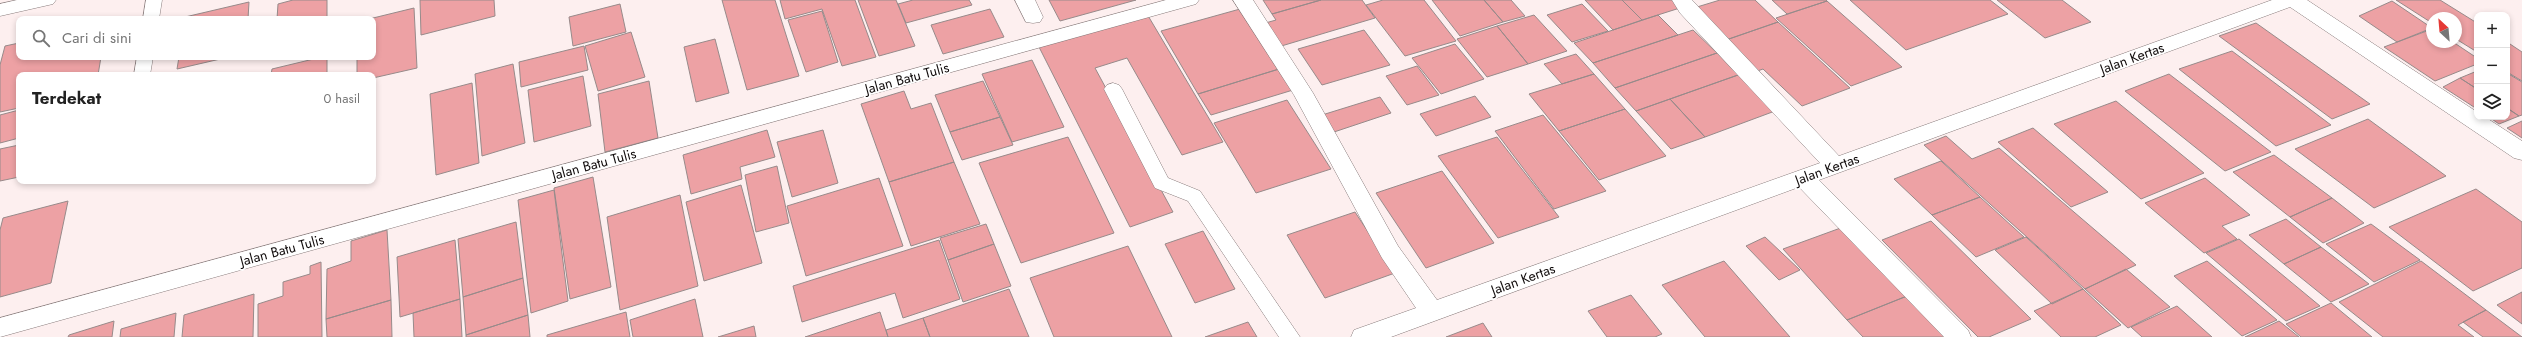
<!DOCTYPE html>
<html lang="id">
<head>
<meta charset="utf-8">
<style>
  :root { --surface:#fff; --page:#f6f6f6; --text:#222; --muted:#767676; --line:#e0e0e0 }
  body { margin:0; font-family:Jost,sans-serif; background:var(--page); color:var(--text) }
  .controls { position:absolute; right:12px; top:12px; display:grid; overflow:hidden; border-radius:8px; box-shadow:0 2px 6px #0003 }
  .controls button { width:36px; height:36px; display:grid; place-items:center; padding:0; border:0; border-bottom:1px solid var(--line); background:var(--surface); color:var(--text); font:20px sans-serif }
  .compass { position:absolute; left:2426px; top:12px; width:36px; height:36px; border-radius:50%; background:var(--surface); box-shadow:0 2px 6px #0003; rotate:334deg }
  .list { margin:0; padding:0; list-style:none }
  h2 { display:flex; justify-content:space-between; align-items:center; height:52px; margin:0; padding:0 16px; font-size:17px }
  h2 small { font-size:13px; font-weight:400; color:var(--muted) }
  .icon { flex:none; width:22px; height:22px; fill:none; stroke:currentColor; stroke-width:2; stroke-linecap:round; stroke-linejoin:round }
  .map { position:relative; flex:none; width:2522px; height:337px; overflow:hidden }
  .search { position:absolute; background:var(--surface); box-shadow:0 2px 6px #0003; left:16px; top:16px; width:360px; height:44px; display:flex; align-items:center; gap:10px; box-sizing:border-box; padding:0 14px; border-radius:8px; color:var(--muted); font-size:15px }
  .panel { position:absolute; background:var(--surface); box-shadow:0 2px 6px #0003; left:16px; top:72px; width:360px; height:112px; border-radius:8px }
  .map>svg:first-child { display:block }
  .building { fill:#eda1a4; stroke:#978a8a }
  .lines { fill:none; stroke-linecap:round; stroke-linejoin:round }
  .service-casing { stroke:#887c7c; stroke-width:1 }
  .minor-casing { stroke:#887c7c; stroke-width:1 }
  .service { fill:#fff; fill-rule:evenodd }
  .minor { fill:#fff; fill-rule:evenodd }
  .labels { text-anchor:middle; stroke-width:3.5; stroke-linejoin:round; paint-order:stroke }
  .street-label { font-size:14px; fill:#0f0a0a; stroke:#fff }
</style>
</head>
<body>
<div class="map">
<svg width="2522" height="337" viewBox="0 0 2522 337">
  <rect width="100%" height="100%" fill="#fdefef"/>
  <path class="building" d="M 293,0 L 327,0 L 327,19 L 277,19 L 278,4 Z
    M 420,0 L 494,0 L 495,16 L 421,35 Z
    M 722,0 L 775,0 L 799,76 L 747,90 Z
    M 780,0 L 855,0 L 876,57 L 842,66 L 822,9 L 785,19 Z
    M 858,0 L 896,0 L 915,46 L 879,56 Z
    M 913,0 L 969,0 L 972,5 L 906,23 L 898,4 Z
    M 1049,0 L 1136,0 L 1060,21 Z
    M 1263,0 L 1321,0 L 1272,14 Z
    M 1321,0 L 1362,0 L 1375,18 L 1278,47 L 1262,24 L 1276,20 L 1272,14 Z
    M 1383,0 L 1424,0 L 1456,41 L 1405,56 L 1366,5 Z
    M 1432,0 L 1484,0 L 1503,22 L 1460,36 Z
    M 1484,0 L 1511,0 L 1525,16 L 1503,22 Z
    M 1585,0 L 1622,0 L 1642,20 L 1613,30 Z
    M 1622,0 L 1675,0 L 1683,7 L 1642,20 Z
    M 1720,0 L 1755,0 L 1778,22 L 1729,39 L 1697,7 Z
    M 1772,0 L 1826,0 L 1827,1 L 1787,14 Z
    M 1850,0 L 1990,0 L 2008,14 L 1906,50 Z
    M 1997,0 L 2062,0 L 2091,22 L 2045,38 Z
    M 2396,0 L 2440,0 L 2477,23 L 2477,52 L 2456,39 L 2456,18 L 2432,18 L 2432,23 Z
    M 1827,1 L 1902,67 L 1851,86 L 1776,18 Z
    M 2392,1 L 2432,28 L 2397,42 L 2359,16 Z
    M 249,2 L 248,19 L 185,19 L 185,17 Z
    M 620,4 L 626,32 L 573,46 L 569,17 Z
    M 1582,4 L 1608,31 L 1572,42 L 1547,15 Z
    M 414,8 L 417,68 L 373,78 L 373,75 L 357,75 L 357,57 L 373,57 L 373,19 L 369,19 Z
    M 990,9 L 1004,37 L 943,54 L 931,25 Z
    M 1240,9 L 1279,69 L 1198,94 L 1161,31 Z
    M 822,11 L 838,62 L 806,72 L 788,20 Z
    M 1147,14 L 1223,142 L 1182,155 L 1127,58 L 1095,68 L 1173,212 L 1130,227 L 1038,45 Z
    M 1534,15 L 1567,51 L 1528,64 L 1497,26 Z
    M 1658,15 L 1678,35 L 1593,63 L 1574,43 Z
    M 1778,22 L 1850,88 L 1802,106 L 1763,69 L 1752,73 L 1720,42 Z
    M 2256,23 L 2370,104 L 2332,119 L 2219,36 Z
    M 1497,26 L 1528,64 L 1487,77 L 1457,39 Z
    M 2432,29 L 2432,42 L 2453,42 L 2477,58 L 2477,64 L 2435,81 L 2384,47 Z
    M 1364,30 L 1390,65 L 1322,85 L 1298,49 Z
    M 1693,30 L 1717,53 L 1615,88 L 1593,63 Z
    M 631,32 L 645,77 L 598,91 L 585,46 Z
    M 715,39 L 729,93 L 696,102 L 684,47 Z
    M 2507,42 L 2522,52 L 2522,81 L 2507,72 Z
    M 19,43 L 19,57 L 101,57 L 98,75 L 19,75 L 19,108 L 0,112 L 0,65 L 5,46 Z
    M 1455,44 L 1484,79 L 1441,94 L 1412,58 Z
    M 584,46 L 588,70 L 521,87 L 519,62 Z
    M 2232,51 L 2331,125 L 2276,146 L 2179,69 Z
    M 1717,53 L 1738,75 L 1636,111 L 1615,88 Z
    M 1576,54 L 1594,74 L 1562,84 L 1544,64 Z
    M 179,57 L 229,57 L 177,69 Z
    M 322,57 L 327,57 L 327,75 L 271,75 L 272,69 Z
    M 1032,60 L 1064,127 L 1012,142 L 982,74 Z
    M 513,64 L 525,143 L 482,156 L 475,74 Z
    M 1417,66 L 1439,95 L 1407,105 L 1386,76 Z
    M 1279,69 L 1293,90 L 1211,115 L 1198,94 Z
    M 2477,71 L 2477,89 L 2460,78 Z
    M 2507,73 L 2522,82 L 2522,115 L 2519,116 L 2507,108 Z
    M 1594,74 L 1625,109 L 1559,131 L 1529,94 Z
    M 2169,74 L 2271,152 L 2225,171 L 2125,91 Z
    M 1738,75 L 1775,111 L 1705,137 L 1670,99 Z
    M 583,76 L 591,126 L 534,142 L 528,90 Z
    M 2460,78 L 2477,89 L 2477,109 L 2443,87 Z
    M 649,81 L 658,138 L 605,152 L 598,94 Z
    M 983,81 L 1000,117 L 950,132 L 935,95 Z
    M 472,83 L 479,163 L 436,175 L 430,94 Z
    M 904,91 L 911,109 L 931,103 L 954,162 L 889,182 L 861,104 Z
    M 1475,96 L 1491,117 L 1436,136 L 1420,114 Z
    M 1380,97 L 1391,113 L 1334,132 L 1322,115 Z
    M 1670,99 L 1705,137 L 1671,149 L 1636,111 Z
    M 1287,100 L 1331,169 L 1256,193 L 1214,123 Z
    M 2116,101 L 2204,173 L 2141,199 L 2054,124 Z
    M 2507,108 L 2519,116 L 2499,124 L 2489,117 L 2507,117 Z
    M 1625,109 L 1666,156 L 1599,180 L 1559,131 Z
    M 19,110 L 19,138 L 0,143 L 0,115 Z
    M 1543,115 L 1606,191 L 1554,209 L 1495,131 Z
    M 1000,117 L 1013,145 L 962,160 L 950,132 Z
    M 2368,119 L 2446,176 L 2374,208 L 2295,149 Z
    M 2522,121 L 2522,138 L 2507,128 Z
    M 2033,128 L 2108,192 L 2071,207 L 1998,142 Z
    M 767,130 L 775,157 L 740,167 L 742,179 L 691,194 L 683,155 Z
    M 823,130 L 838,183 L 792,197 L 777,142 Z
    M 1946,136 L 1972,159 L 1999,148 L 2136,265 L 2085,289 L 1924,145 Z
    M 1068,137 L 1114,233 L 1021,263 L 979,163 Z
    M 1497,137 L 1559,217 L 1498,238 L 1438,156 Z
    M 19,145 L 19,177 L 0,181 L 0,149 Z
    M 2274,155 L 2332,198 L 2290,217 L 2233,172 Z
    M 1941,161 L 1980,197 L 1932,215 L 1894,179 Z
    M 954,162 L 980,224 L 911,246 L 889,182 Z
    M 777,166 L 789,223 L 756,232 L 745,175 Z
    M 1442,171 L 1494,243 L 1426,268 L 1376,193 Z
    M 593,177 L 611,287 L 570,299 L 554,188 Z
    M 879,178 L 903,246 L 806,276 L 787,206 Z
    M 2205,178 L 2250,215 L 2222,226 L 2237,239 L 2204,253 L 2145,203 Z
    M 741,185 L 762,263 L 704,281 L 686,202 Z
    M 2476,189 L 2522,222 L 2522,268 L 2473,291 L 2389,227 Z
    M 554,190 L 568,301 L 531,313 L 518,200 Z
    M 680,195 L 698,286 L 620,310 L 607,217 Z
    M 1980,197 L 2024,237 L 1976,257 L 1932,215 Z
    M 2332,198 L 2364,223 L 2323,243 L 2290,217 Z
    M 68,201 L 51,283 L 0,297 L 0,230 L 3,218 Z
    M 1355,212 L 1395,273 L 1325,298 L 1287,235 Z
    M 2286,219 L 2321,247 L 2284,264 L 2249,235 Z
    M 1931,221 L 2031,319 L 1989,337 L 1978,337 L 1882,240 Z
    M 516,222 L 523,278 L 463,297 L 458,239 Z
    M 986,224 L 994,244 L 948,260 L 940,238 Z
    M 2371,224 L 2420,260 L 2374,282 L 2326,244 Z
    M 1846,226 L 1912,294 L 1847,320 L 1783,249 Z
    M 387,230 L 391,300 L 326,319 L 327,269 L 351,261 L 351,241 Z
    M 1203,231 L 1235,289 L 1195,303 L 1165,244 Z
    M 1765,237 L 1800,270 L 1779,280 L 1746,246 Z
    M 2026,237 L 2083,289 L 2052,304 L 1995,250 Z
    M 2239,239 L 2320,306 L 2286,321 L 2206,253 Z
    M 455,240 L 460,299 L 400,317 L 397,257 Z
    M 939,240 L 960,299 L 903,318 L 895,293 L 802,322 L 793,286 Z
    M 994,244 L 1011,286 L 963,302 L 948,260 Z
    M 1128,246 L 1172,337 L 1054,337 L 1030,278 Z
    M 2321,247 L 2369,284 L 2331,302 L 2284,264 Z
    M 1724,261 L 1790,337 L 1705,337 L 1662,285 Z
    M 2207,261 L 2277,320 L 2242,336 L 2174,276 Z
    M 2421,261 L 2486,310 L 2458,325 L 2474,337 L 2383,337 L 2339,302 Z
    M 321,262 L 322,337 L 258,337 L 258,304 L 283,296 L 283,282 L 310,274 L 310,266 Z
    M 2126,269 L 2170,307 L 2128,328 L 2085,289 Z
    M 523,278 L 528,315 L 466,335 L 463,297 Z
    M 1009,289 L 1029,337 L 930,337 L 923,318 Z
    M 2083,289 L 2121,325 L 2095,337 L 2061,337 L 2034,311 Z
    M 2522,292 L 2522,324 L 2497,305 Z
    M 254,294 L 253,337 L 182,337 L 184,315 Z
    M 1912,294 L 1953,337 L 1863,337 L 1847,320 Z
    M 1631,295 L 1662,334 L 1655,337 L 1607,337 L 1588,311 Z
    M 460,299 L 462,337 L 414,337 L 413,313 Z
    M 695,299 L 703,337 L 633,337 L 630,320 Z
    M 391,300 L 392,337 L 327,337 L 326,319 Z
    M 2331,303 L 2372,337 L 2301,337 L 2286,324 Z
    M 2177,306 L 2212,337 L 2142,337 L 2131,327 Z
    M 2486,310 L 2522,337 L 2483,337 L 2463,322 Z
    M 626,312 L 630,337 L 547,337 L 547,335 Z
    M 880,312 L 888,337 L 805,337 Z
    M 176,313 L 174,337 L 120,337 L 121,329 Z
    M 528,315 L 530,337 L 466,337 L 466,335 Z
    M 923,318 L 930,337 L 888,337 L 886,330 Z
    M 114,321 L 112,337 L 68,337 L 69,335 Z
    M 2279,321 L 2299,337 L 2245,337 Z
    M 1248,322 L 1257,337 L 1205,337 Z
    M 1483,323 L 1492,337 L 1446,337 Z
    M 754,326 L 756,337 L 718,337 Z"/>
  <g class="lines">
    <g class="service-casing">
      <path id="service" d="M 146,0 L 162,0 L 159,19 L 143,19 Z
        M 137,57 L 153,57 L 150,75 L 134,75 Z
        M 1113,83 L 1119,85 L 1122,89 L 1168,178 L 1200,191 L 1300,337 L 1279,337 L 1188,201 L 1155,188 L 1104,89 L 1107,85 Z"/>
    </g>
    <g class="minor-casing">
      <path id="minor" d="M 17,0 L 56,0 L 53,4 L 0,16 L 0,4 Z
        M 1015,0 L 1035,0 L 1043,17 L 1040,22 L 1033,23 L 1026,22 Z
        M 1166,0 L 1199,0 L 1196,4 L 0,337 L 0,318 Z
        M 1233,0 L 1253,0 L 1313,93 L 1398,246 L 1437,300 L 1820,163 L 1680,13 L 1672,0 L 1692,0 L 1839,156 L 2272,0 L 2307,0 L 2477,112 L 2477,117 L 2485,117 L 2522,141 L 2522,160 L 2514,158 L 2290,7 L 1819,180 L 1968,330 L 1971,337 L 1944,337 L 1799,187 L 1391,337 L 1351,337 L 1354,330 L 1416,308 L 1382,258 L 1294,95 Z"/>
    </g>
    <use href="#service" class="service"/>
    <use href="#minor" class="minor"/>
  </g>
  <g class="labels">
    <g class="street-label">
      <text transform="translate(2132 58) rotate(-20)" y="5">Jalan Kertas</text>
      <text transform="translate(907 78) rotate(-15)" y="5">Jalan Batu Tulis</text>
      <text transform="translate(594 164) rotate(-15)" y="5">Jalan Batu Tulis</text>
      <text transform="translate(1827 169) rotate(-20)" y="5">Jalan Kertas</text>
      <text transform="translate(282 250) rotate(-15)" y="5">Jalan Batu Tulis</text>
      <text transform="translate(1523 279) rotate(-20)" y="5">Jalan Kertas</text>
    </g>
  </g>
</svg>
<div class="controls">
<button>+</button>
<button>−</button>
<button><svg class="icon" aria-label="layers" viewBox="0 0 24 24"><path d="M12 4l9 5-9 5-9-5zM3 14l9 5 9-5"/></svg></button>
</div>
<svg class="compass" viewBox="-18 -18 36 36"><path d="M0-13l5 13h-10z" fill="#e53935"/><path d="M0 13l5-13h-10z" fill="#767676"/></svg>
<div class="search"><svg class="icon" aria-label="search" viewBox="0 0 24 24"><circle cx="10" cy="10" r="6"/><path d="M15 15l6 6"/></svg>Cari di sini</div>
<section class="panel">
<h2>Terdekat<small>0 hasil</small></h2>
<ul class="list">
</ul>
</section>
</div>
</body>
</html>
